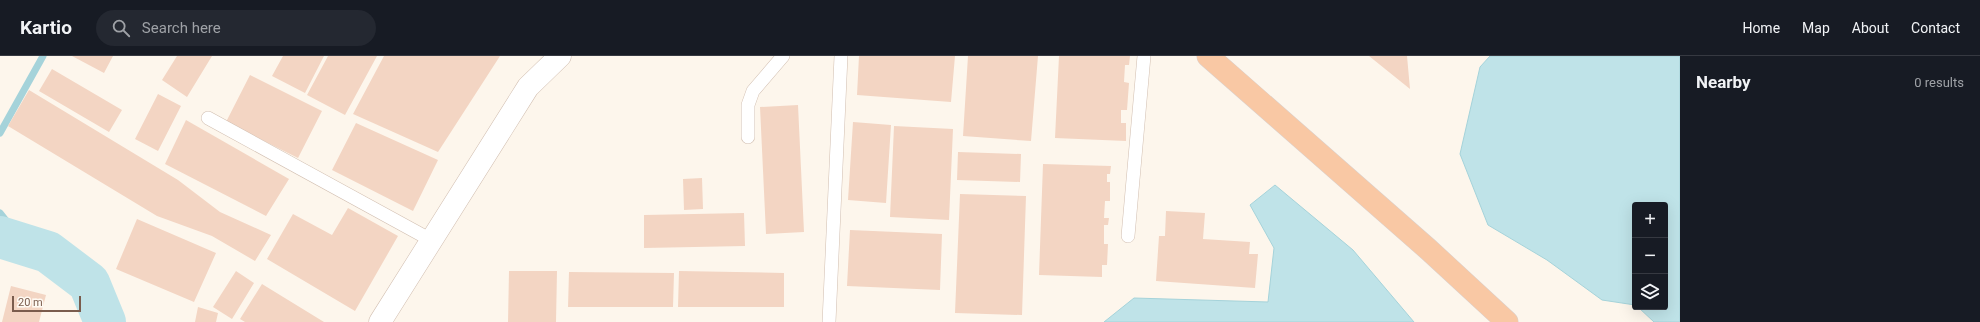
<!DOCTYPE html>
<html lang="en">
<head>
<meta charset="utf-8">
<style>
  :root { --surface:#171b24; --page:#242831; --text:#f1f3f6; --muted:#9ea1a6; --line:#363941 }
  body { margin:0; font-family:Roboto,sans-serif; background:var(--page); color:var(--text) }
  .controls { position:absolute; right:12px; bottom:12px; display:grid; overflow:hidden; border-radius:4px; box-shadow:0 4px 16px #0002 }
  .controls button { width:36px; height:36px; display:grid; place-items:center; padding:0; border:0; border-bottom:1px solid var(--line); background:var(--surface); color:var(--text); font:20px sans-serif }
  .scale { position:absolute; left:12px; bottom:10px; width:69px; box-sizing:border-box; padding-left:4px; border:2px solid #7a5c4d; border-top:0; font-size:11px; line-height:14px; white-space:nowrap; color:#7a5c4d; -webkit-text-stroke:3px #fffaf3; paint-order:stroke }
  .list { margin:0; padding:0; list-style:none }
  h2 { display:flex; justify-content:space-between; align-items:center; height:52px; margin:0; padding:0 16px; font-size:17px }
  h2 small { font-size:13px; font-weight:400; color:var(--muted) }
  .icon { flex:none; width:22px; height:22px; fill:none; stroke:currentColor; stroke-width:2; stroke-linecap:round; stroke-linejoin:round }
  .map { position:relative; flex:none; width:1680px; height:266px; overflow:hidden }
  header { display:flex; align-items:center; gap:24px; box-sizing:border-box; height:56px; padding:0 20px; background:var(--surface); border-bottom:1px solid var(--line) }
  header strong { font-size:19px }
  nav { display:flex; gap:22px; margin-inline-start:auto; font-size:14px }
  .search { width:280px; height:36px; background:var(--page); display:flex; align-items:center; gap:10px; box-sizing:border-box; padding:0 14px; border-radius:22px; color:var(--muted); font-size:15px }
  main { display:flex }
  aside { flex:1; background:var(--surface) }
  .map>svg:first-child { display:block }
  .water { fill:#bfe3e8; stroke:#a5d3da }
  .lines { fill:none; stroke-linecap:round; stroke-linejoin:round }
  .stream { stroke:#a5d3da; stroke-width:7 }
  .river { stroke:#bfe3e8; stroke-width:42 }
  .building { fill:#f3d5c3 }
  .service-casing { stroke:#d1beb0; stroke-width:14 }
  .minor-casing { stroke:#d1beb0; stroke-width:23 }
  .trunk-casing { stroke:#dad1cd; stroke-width:23 }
  .service { stroke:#fff; stroke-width:13 }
  .minor { stroke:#fff; stroke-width:22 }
  .trunk { stroke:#f9c8a4; stroke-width:22 }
</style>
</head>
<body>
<header>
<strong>Kartio</strong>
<div class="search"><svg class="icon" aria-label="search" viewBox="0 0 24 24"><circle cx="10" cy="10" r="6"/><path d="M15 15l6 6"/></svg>Search here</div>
<nav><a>Home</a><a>Map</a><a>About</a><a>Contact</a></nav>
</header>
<main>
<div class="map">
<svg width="1680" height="266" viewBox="0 0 1680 266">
  <rect width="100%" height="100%" fill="#fdf6ec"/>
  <path class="water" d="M 1490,0 L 1680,0 L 1680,266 L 1654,266 L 1638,251 L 1665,251 L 1665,149 L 1635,149 L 1635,249 L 1602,244 L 1547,204 L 1488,169 L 1460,98 L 1480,11 Z
    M 1275,129 L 1353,194 L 1414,266 L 1104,266 L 1134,242 L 1268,246 L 1274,192 L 1250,149 Z"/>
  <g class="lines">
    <path class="stream" d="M 0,77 L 43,0
      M 0,157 L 25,189"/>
    <path class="river" d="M 0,181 L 48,196 L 89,227 L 105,266"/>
  </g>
  <path class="building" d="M 72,0 L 113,0 L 104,17 Z
    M 177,0 L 212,0 L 187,41 L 162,24 Z
    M 283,0 L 324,0 L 305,37 L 272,20 Z
    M 328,0 L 377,0 L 345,59 L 307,39 Z
    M 384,0 L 500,0 L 438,96 L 353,58 Z
    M 859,0 L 955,0 L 951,46 L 857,39 Z
    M 968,0 L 1038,0 L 1031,85 L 963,80 Z
    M 1059,0 L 1130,0 L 1129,9 L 1125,9 L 1124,26 L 1129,27 L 1127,54 L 1121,54 L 1121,67 L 1126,67 L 1126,85 L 1055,82 Z
    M 1369,0 L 1407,0 L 1410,33 Z
    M 52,13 L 122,54 L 109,76 L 39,35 Z
    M 250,19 L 322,55 L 298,102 L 226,66 Z
    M 29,34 L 178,124 L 220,156 L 271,179 L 255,205 L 212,180 L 157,160 L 8,70 Z
    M 158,38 L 181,50 L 158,95 L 135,83 Z
    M 798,49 L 804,176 L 766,178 L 760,51 Z
    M 186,64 L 289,123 L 266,160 L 165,108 Z
    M 853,66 L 891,69 L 886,147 L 848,144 Z
    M 356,67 L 438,104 L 413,155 L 332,114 Z
    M 894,70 L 953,73 L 949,164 L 890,161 Z
    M 958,96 L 1021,98 L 1020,126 L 957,124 Z
    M 1043,108 L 1111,110 L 1110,118 L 1107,118 L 1107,126 L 1110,126 L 1110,145 L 1105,145 L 1104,162 L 1109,162 L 1108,169 L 1104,169 L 1104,188 L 1108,188 L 1107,209 L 1102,209 L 1102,221 L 1039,219 Z
    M 702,122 L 703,153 L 684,154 L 683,123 Z
    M 960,138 L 1026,140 L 1022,259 L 955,257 Z
    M 348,152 L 398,180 L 355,255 L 267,203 L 293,158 L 332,179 Z
    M 1166,155 L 1205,157 L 1203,183 L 1250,186 L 1249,198 L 1258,198 L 1255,232 L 1156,225 L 1159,180 L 1165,180 Z
    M 744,157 L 745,190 L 644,192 L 644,159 Z
    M 137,163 L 216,197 L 194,246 L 116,213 Z
    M 850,174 L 942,178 L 940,234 L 847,230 Z
    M 236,215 L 254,227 L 232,263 L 213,251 Z
    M 509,215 L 557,215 L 556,266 L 508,266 Z
    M 679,215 L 784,217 L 784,251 L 678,251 Z
    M 569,216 L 674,217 L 673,251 L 568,251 Z
    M 262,228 L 324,266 L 245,266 L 240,263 Z
    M 11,230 L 46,239 L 39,266 L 2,266 Z
    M 198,251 L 218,257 L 216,266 L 195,266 Z"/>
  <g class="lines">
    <g class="service-casing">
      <path id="service" d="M 208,62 L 431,184
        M 748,81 L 748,49 L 753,35 L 783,0
        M 1128,180 L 1144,0
        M 829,266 L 841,0"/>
    </g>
    <g class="minor-casing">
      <path id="minor" d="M 380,266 L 528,31 L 560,0"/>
    </g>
    <g class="trunk-casing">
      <path id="trunk" d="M 1208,0 L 1429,194 L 1507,266"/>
    </g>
    <use href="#service" class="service"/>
    <use href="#minor" class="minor"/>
    <use href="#trunk" class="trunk"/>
  </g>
</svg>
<div class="controls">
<button>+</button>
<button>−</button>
<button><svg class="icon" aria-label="layers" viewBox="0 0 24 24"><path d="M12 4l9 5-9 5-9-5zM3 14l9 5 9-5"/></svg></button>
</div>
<div class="scale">20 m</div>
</div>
<aside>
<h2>Nearby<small>0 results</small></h2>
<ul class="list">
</ul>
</aside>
</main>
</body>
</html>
